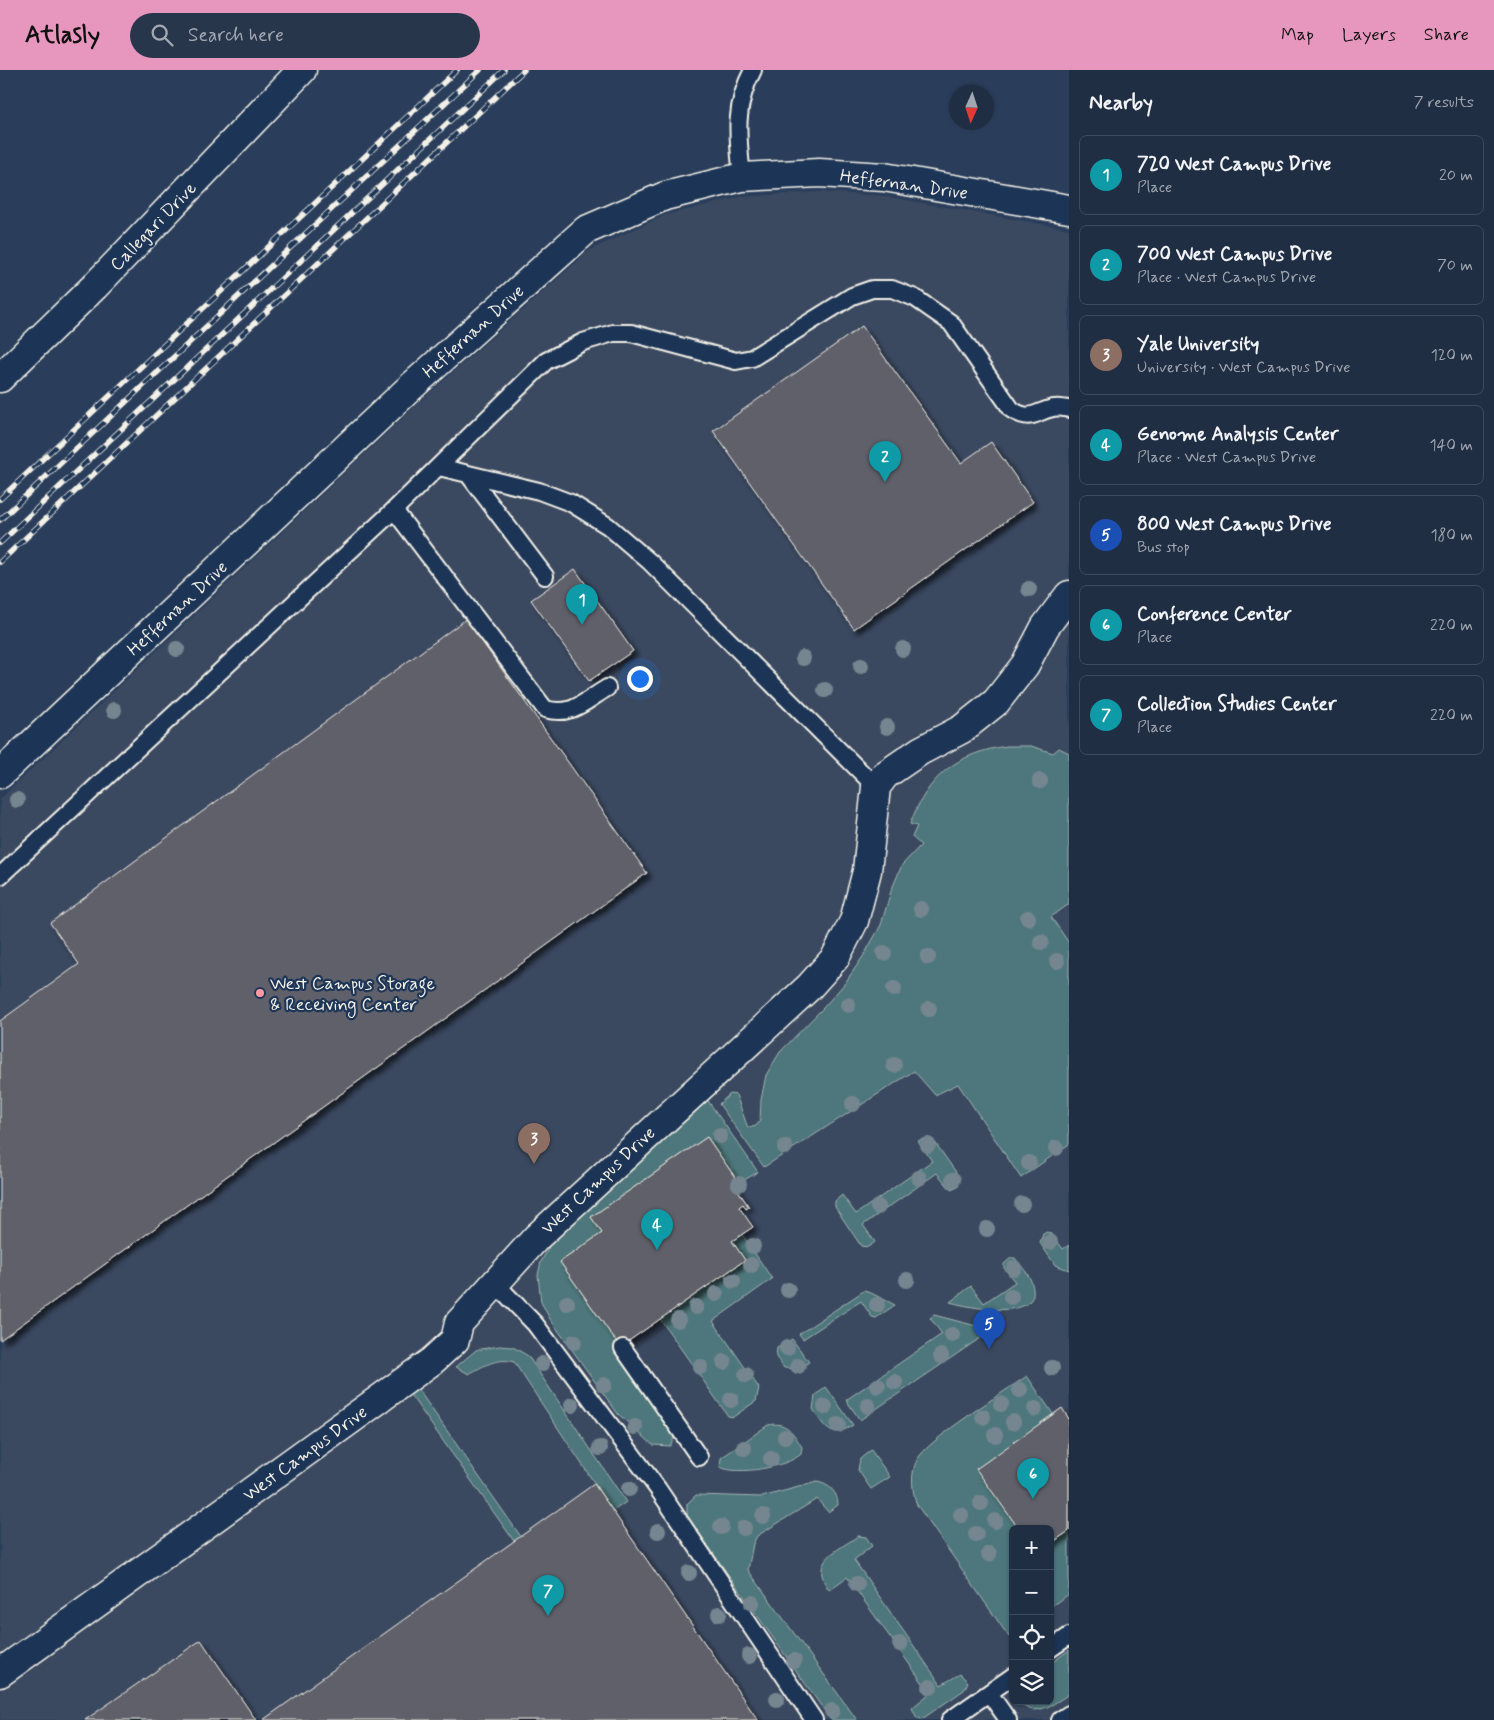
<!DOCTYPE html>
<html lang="en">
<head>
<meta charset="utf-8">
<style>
  :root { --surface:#202e44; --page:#28364b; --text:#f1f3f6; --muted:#a2a8b2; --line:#3d4a5d; --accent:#e797bd }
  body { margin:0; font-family:Mynerve,sans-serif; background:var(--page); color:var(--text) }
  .controls { position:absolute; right:15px; bottom:15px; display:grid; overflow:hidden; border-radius:8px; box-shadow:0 1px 4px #0004 }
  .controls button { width:45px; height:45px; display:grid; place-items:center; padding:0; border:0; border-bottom:1px solid var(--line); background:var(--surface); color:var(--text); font:25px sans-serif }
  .compass { position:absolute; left:949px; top:15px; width:45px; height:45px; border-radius:50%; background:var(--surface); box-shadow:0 1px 4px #0004; rotate:183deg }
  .you { position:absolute; left:639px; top:608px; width:18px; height:18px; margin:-12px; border:4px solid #fff; border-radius:50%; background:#1a73e8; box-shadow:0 0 0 8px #1a73e833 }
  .badge { display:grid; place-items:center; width:32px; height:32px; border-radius:50%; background:var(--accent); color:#fff; font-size:16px; font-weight:700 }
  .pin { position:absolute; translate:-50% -41px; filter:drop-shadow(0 1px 2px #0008) }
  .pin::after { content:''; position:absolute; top:26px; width:18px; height:15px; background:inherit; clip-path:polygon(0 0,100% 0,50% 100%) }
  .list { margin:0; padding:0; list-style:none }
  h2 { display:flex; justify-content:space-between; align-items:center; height:65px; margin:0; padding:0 20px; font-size:21px }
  h2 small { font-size:16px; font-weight:400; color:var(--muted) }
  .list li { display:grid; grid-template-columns:32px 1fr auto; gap:15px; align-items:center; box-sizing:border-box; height:80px; margin:0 10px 10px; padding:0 10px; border:1px solid var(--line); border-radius:8px }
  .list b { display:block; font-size:19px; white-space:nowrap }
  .list p { margin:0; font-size:16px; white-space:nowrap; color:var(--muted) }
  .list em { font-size:16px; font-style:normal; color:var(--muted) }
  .icon { flex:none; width:28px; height:28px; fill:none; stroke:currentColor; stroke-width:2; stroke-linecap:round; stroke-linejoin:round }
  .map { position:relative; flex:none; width:1069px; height:1650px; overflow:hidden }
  header { display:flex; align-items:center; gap:30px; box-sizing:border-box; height:70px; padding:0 25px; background:var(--accent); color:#111 }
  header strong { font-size:24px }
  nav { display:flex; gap:28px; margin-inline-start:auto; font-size:18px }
  .search { width:350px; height:45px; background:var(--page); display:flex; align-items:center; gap:12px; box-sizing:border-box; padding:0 18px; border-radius:28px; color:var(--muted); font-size:19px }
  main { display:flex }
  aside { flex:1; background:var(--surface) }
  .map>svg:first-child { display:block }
  .built { fill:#3a4860; fill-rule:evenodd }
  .green { fill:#4e777b; stroke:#a1b4b2 }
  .building { fill:#60606a; stroke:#f4f1e8; filter:url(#shadow) }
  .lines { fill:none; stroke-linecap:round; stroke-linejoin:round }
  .service-casing { stroke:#f4f1e8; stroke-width:20 }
  .minor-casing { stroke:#f4f1e8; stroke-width:31 }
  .service { stroke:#1d3557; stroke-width:16 }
  .minor { stroke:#1d3557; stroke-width:28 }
  .rail-casing { stroke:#f4f1e8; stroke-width:5.5 }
  .rail { stroke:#1d3557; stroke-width:4; stroke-dasharray:11; stroke-linecap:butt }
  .tree { fill:#758690 }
  .poi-dot { fill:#ff9aa2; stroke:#1d3557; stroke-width:2 }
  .labels { text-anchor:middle; stroke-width:4.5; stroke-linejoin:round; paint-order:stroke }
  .street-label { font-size:18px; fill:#f4f1e8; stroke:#1d3557 }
  .poi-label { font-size:18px; fill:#f4f1e8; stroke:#1d3557; text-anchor:start }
</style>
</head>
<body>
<header>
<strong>Atlasly</strong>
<div class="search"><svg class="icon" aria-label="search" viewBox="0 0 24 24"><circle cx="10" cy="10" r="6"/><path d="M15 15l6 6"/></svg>Search here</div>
<nav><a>Map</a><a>Layers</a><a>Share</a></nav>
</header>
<main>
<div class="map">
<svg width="1069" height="1650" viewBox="0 0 1069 1650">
  <defs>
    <filter id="shadow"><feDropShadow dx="4.5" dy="4.5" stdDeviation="2.5" flood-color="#0009"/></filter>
  </defs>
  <rect width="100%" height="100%" fill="#2a3e5b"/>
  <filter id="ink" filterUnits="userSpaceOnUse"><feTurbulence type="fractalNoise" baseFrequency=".02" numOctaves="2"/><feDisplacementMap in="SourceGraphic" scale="10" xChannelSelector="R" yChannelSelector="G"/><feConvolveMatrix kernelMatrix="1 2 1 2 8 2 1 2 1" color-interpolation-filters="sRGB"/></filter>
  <g filter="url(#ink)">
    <path class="built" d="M 819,122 L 883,126 L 1069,159 L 1069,1650 L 0,1650 L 0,729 L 415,336 L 590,180 L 665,145 L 741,127 ZM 1013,1459 L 1050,1459 L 1050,1631 L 1013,1631 Z"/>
    <path class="green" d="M 1007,676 L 1031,676 L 1053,683 L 1059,678 L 1069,683 L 1069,834 L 1051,847 L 1069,873 L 1069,1074 L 1021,1108 L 958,1014 L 935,1025 L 914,1001 L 764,1097 L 719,1034 L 730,1024 L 736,1025 L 748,1058 L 756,1056 L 760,1051 L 761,1030 L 766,1005 L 780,982 L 824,937 L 845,913 L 864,885 L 881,855 L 891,821 L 902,795 L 921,775 L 912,767 L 917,756 L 910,754 C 928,706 957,683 1007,676 Z
      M 706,1028 L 758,1102 L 739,1113 L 707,1067 L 591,1147 L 602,1163 L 560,1192 L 620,1277 L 676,1364 L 670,1376 L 653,1375 L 618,1344 L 550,1249 L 541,1232 L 538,1205 L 541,1192 L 553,1169 Z
      M 923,1069 L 934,1071 L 960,1108 L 958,1117 L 951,1120 L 937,1103 L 863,1155 L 875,1172 L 868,1177 L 861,1176 L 835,1137 L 835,1131 L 842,1125 L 856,1144 L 932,1091 L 918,1071 Z
      M 1047,1162 L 1052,1164 L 1063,1179 L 1069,1175 L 1069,1200 L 1055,1195 L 1040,1173 L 1043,1164 Z
      M 742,1164 L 772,1209 L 713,1251 L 759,1318 L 756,1331 L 733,1347 L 728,1346 L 660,1249 L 745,1190 L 732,1171 Z
      M 1011,1188 L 1015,1188 C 1021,1196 1030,1205 1032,1214 C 1044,1253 967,1237 950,1232 L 971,1216 L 984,1233 L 1015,1212 L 1004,1198 L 1004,1194 Z
      M 865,1220 L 895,1235 L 876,1248 L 872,1247 L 861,1231 L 803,1269 L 799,1264 Z
      M 934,1245 L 992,1260 L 860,1350 L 846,1330 L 942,1264 L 930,1248 Z
      M 792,1269 L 809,1292 L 798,1299 L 784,1298 L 776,1287 L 777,1278 Z
      M 499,1276 L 513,1277 L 528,1286 L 626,1432 L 613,1441 L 514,1292 C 498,1287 483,1296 469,1304 L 456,1297 L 476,1280 Z
      M 392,1299 L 415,1315 L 649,1650 L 641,1650 Z
      M 1027,1306 L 1053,1344 L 1019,1459 L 1013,1459 L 1013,1564 L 1009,1567 L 917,1435 C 912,1421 910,1404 917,1390 C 926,1371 1005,1321 1027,1306 Z
      M 826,1317 L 853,1355 C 830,1370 825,1358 813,1339 L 815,1326 Z
      M 768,1355 C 787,1351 793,1363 802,1377 L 801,1384 C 787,1397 737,1406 720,1397 L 721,1388 Z
      M 871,1380 L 890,1407 L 871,1419 L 858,1400 L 860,1389 Z
      M 817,1412 C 829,1414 838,1422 838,1435 L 828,1442 L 817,1429 L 757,1466 L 753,1474 L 748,1500 L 857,1650 L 831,1650 L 687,1446 L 687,1434 L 696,1425 L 762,1427 Z
      M 1069,1461 L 1069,1524 L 1050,1537 L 1050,1474 Z
      M 858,1466 L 866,1467 L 872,1476 L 854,1490 L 941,1615 L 960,1604 L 968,1612 L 964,1620 L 922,1649 L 917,1648 L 912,1638 L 930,1623 L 847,1507 L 829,1520 C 808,1491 837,1481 858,1466 Z
      M 1069,1580 L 1069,1624 C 1054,1634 1032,1650 1019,1631 L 1050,1631 L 1050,1594 Z"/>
    <path class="building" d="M 862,256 L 961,393 L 991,372 L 1033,432 L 854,559 L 713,361 Z
      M 575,499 L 633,581 L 589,611 L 531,530 Z
      M 466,549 L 647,803 L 0,1270 L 0,951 L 79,894 L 50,853 Z
      M 707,1067 L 739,1113 L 735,1116 L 749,1137 L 746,1139 L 743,1134 L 739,1137 L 753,1157 L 732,1171 L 745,1190 L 620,1277 L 560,1192 L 602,1163 L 591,1147 Z
      M 1062,1338 L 1069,1349 L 1069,1461 L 1050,1474 L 1050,1459 L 1019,1459 L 976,1399 Z
      M 594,1414 L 758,1650 L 263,1650 Z
      M 201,1570 L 256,1650 L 85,1650 Z"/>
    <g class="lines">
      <g class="service-casing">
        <path id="service" d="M 742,107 C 738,68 733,37 753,0
          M 439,397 L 539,421 L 571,433 L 608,456 L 650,492 L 876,717
          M 468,404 L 545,506
          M 394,440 L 545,639 C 572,647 585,631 607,618
          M 0,806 L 394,440 L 546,291 L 583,272 L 613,263 L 631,263 L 736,291 L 752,288 L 852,226 L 872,219 L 892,219 L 915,228 L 951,253 L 1012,340 C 1032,352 1034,342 1053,338 C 1058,337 1064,338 1069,339
          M 495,1213 L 535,1254 L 658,1419 L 814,1650
          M 623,1278 L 699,1387
          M 1050,1579 L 1069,1566
          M 989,1623 L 1008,1650
          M 950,1650 L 1013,1606
          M 1060,1650 L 1069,1644"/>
      </g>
      <g class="minor-casing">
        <path id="minor" d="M 0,308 L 95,216 L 302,0
          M 0,704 L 412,316 L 586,160 L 665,126 L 742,107 L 819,103 L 884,107 L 1069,139
          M 0,1603 L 432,1291 L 455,1270 L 459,1253 L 537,1167 L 809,917 L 835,888 L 854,851 L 867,801 L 876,717 L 885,705 L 920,681 L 962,659 L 996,632 L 1025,595 L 1045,557 L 1069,525"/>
      </g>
      <use href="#service" class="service"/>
      <use href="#minor" class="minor"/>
      <g class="rail-casing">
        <path id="rail" d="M 0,429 L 457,0
          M 0,450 L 480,0
          M 0,473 L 504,0
          M 0,492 L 524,0"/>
      </g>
      <use href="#rail" class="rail"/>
    </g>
    <g class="tree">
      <circle cx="1029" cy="519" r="8"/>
      <circle cx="177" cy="579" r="8"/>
      <circle cx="903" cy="579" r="8"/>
      <circle cx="803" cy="588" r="8"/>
      <circle cx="861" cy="596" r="8"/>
      <circle cx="825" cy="620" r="8"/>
      <circle cx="114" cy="640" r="8"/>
      <circle cx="887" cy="657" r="8"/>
      <circle cx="1040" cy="711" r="8"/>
      <circle cx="17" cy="730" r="8"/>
      <circle cx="921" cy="839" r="8"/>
      <circle cx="1028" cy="848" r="8"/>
      <circle cx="1041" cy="872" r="8"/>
      <circle cx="884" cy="883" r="8"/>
      <circle cx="928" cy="887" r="8"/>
      <circle cx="1057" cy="891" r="8"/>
      <circle cx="894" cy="919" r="8"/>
      <circle cx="848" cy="935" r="8"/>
      <circle cx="929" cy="939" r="8"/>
      <circle cx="894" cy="995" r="8"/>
      <circle cx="853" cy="1034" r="8"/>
      <circle cx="720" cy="1066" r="8"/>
      <circle cx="928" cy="1075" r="8"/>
      <circle cx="785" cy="1077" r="8"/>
      <circle cx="1056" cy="1078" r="8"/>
      <circle cx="1029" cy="1093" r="8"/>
      <circle cx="919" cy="1108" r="8"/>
      <circle cx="953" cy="1110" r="8"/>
      <circle cx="739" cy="1114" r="8"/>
      <circle cx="1022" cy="1134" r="8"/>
      <circle cx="878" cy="1137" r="8"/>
      <circle cx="987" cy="1159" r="8"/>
      <circle cx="1050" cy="1172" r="8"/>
      <circle cx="753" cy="1176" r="8"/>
      <circle cx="751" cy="1195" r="8"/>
      <circle cx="1014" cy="1198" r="8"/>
      <circle cx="907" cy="1210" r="8"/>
      <circle cx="733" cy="1211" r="8"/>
      <circle cx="788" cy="1220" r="8"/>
      <circle cx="716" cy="1224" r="8"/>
      <circle cx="1011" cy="1227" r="8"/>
      <circle cx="567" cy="1233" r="8"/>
      <circle cx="877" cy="1235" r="8"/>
      <circle cx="696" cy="1237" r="8"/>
      <circle cx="678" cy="1250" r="8"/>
      <circle cx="952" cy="1265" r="8"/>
      <circle cx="574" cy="1272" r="8"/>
      <circle cx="787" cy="1278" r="8"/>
      <circle cx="941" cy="1286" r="8"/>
      <circle cx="724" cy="1292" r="8"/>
      <circle cx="542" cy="1294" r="8"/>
      <circle cx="798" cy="1296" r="8"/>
      <circle cx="700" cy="1297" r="8"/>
      <circle cx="1052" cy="1298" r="8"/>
      <circle cx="746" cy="1305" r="8"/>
      <circle cx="895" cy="1312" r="8"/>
      <circle cx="604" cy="1315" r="8"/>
      <circle cx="878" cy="1316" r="8"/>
      <circle cx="1020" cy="1320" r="8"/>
      <circle cx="731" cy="1330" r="8"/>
      <circle cx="1001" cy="1334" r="8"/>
      <circle cx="572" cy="1335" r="8"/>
      <circle cx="868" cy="1336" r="8"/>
      <circle cx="825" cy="1337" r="8"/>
      <circle cx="1035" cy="1339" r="8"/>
      <circle cx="983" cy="1347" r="8"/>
      <circle cx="1013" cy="1352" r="8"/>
      <circle cx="838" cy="1355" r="8"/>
      <circle cx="635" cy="1357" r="8"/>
      <circle cx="995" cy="1365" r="8"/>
      <circle cx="785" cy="1367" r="8"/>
      <circle cx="600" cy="1378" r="8"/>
      <circle cx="744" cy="1378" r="8"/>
      <circle cx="771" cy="1389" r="8"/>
      <circle cx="629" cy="1419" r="8"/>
      <circle cx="981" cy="1433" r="8"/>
      <circle cx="961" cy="1445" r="8"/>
      <circle cx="763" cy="1446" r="8"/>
      <circle cx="995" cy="1451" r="8"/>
      <circle cx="721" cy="1457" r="8"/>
      <circle cx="744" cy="1458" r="8"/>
      <circle cx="658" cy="1461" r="8"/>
      <circle cx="976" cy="1464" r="8"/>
      <circle cx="989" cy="1484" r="8"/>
      <circle cx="689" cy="1503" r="8"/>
      <circle cx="857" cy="1514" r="8"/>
      <circle cx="752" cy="1533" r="8"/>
      <circle cx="719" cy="1544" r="8"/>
      <circle cx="900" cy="1574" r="8"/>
      <circle cx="749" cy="1586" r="8"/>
      <circle cx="794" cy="1591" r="8"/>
      <circle cx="930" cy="1617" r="8"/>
      <circle cx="777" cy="1629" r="8"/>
      <circle cx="832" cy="1641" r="8"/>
    </g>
  </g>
  <circle class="poi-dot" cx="260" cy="923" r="5"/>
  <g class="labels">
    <g class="street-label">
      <text transform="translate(904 114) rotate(8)" y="6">Heffernan Drive</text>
      <text transform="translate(153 156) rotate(-46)" y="6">Callegari Drive</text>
      <text transform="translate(473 261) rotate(-42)" y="6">Heffernan Drive</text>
      <text transform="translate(177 538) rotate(-43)" y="6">Heffernan Drive</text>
      <text transform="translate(598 1110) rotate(-43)" y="6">West Campus Drive</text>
      <text transform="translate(305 1383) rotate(-36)" y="6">West Campus Drive</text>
    </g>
    <g class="poi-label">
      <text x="270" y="919">West Campus Storage<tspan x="270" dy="21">&amp; Receiving Center</tspan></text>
    </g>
  </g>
</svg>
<div class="controls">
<button>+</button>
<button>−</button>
<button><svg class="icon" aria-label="locate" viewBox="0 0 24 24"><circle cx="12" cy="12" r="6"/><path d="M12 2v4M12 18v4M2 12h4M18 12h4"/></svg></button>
<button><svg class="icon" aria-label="layers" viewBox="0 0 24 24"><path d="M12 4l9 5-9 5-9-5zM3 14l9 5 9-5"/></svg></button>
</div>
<svg class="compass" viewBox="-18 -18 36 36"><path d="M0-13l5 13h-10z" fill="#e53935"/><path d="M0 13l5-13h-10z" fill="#a2a8b2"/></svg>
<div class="you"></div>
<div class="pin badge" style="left:582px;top:555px;background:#0f9aa8">1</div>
<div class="pin badge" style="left:885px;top:412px;background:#0f9aa8">2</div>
<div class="pin badge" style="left:534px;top:1094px;background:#8d6e63">3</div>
<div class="pin badge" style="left:657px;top:1180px;background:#0f9aa8">4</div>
<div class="pin badge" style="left:989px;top:1279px;background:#1a4fb4">5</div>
<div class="pin badge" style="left:1033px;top:1429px;background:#0f9aa8">6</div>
<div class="pin badge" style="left:548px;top:1546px;background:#0f9aa8">7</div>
</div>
<aside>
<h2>Nearby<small>7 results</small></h2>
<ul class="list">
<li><span class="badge" style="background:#0f9aa8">1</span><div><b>720 West Campus Drive</b><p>Place</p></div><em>20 m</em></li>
<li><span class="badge" style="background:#0f9aa8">2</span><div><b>700 West Campus Drive</b><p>Place · West Campus Drive</p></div><em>70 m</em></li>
<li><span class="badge" style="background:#8d6e63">3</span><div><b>Yale University</b><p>University · West Campus Drive</p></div><em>120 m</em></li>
<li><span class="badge" style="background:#0f9aa8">4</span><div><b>Genome Analysis Center</b><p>Place · West Campus Drive</p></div><em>140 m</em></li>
<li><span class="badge" style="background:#1a4fb4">5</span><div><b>800 West Campus Drive</b><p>Bus stop</p></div><em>180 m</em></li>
<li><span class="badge" style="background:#0f9aa8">6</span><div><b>Conference Center</b><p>Place</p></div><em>220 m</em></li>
<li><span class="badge" style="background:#0f9aa8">7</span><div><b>Collection Studies Center</b><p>Place</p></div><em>220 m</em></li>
</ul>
</aside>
</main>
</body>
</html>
